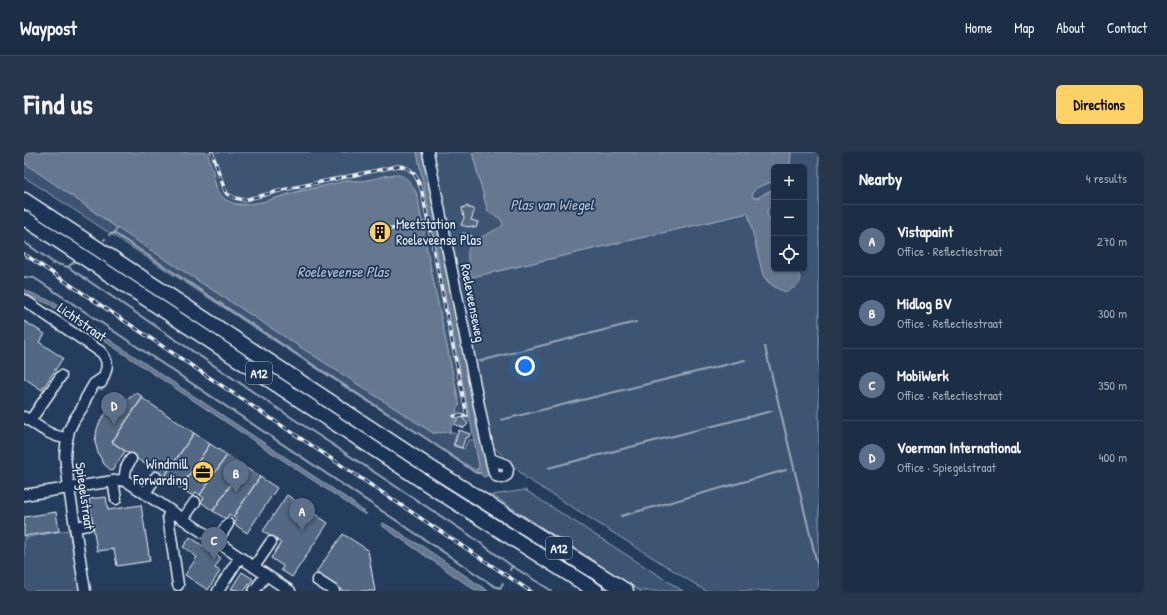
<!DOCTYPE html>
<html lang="en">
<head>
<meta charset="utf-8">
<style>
  :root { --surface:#1c2e46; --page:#25364d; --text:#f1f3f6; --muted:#a0a8b3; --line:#3a4a5f; --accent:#ffd166 }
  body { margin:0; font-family:"Patrick Hand",sans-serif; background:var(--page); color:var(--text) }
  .controls { position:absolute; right:12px; top:12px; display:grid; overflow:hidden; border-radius:6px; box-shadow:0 1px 3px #0004 }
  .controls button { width:36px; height:36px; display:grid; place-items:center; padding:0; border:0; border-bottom:1px solid var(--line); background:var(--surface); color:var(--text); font:20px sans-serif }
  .you { position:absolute; left:501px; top:214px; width:14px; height:14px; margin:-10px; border:3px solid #fff; border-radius:50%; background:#1a73e8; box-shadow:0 0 0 6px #1a73e833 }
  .badge { display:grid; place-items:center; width:26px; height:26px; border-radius:50%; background:var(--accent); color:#fff; font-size:13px; font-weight:700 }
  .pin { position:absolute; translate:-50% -33px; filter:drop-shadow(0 1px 2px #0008) }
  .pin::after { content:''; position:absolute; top:21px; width:14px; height:12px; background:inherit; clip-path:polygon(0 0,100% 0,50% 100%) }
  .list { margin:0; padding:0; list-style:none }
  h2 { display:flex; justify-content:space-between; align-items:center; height:52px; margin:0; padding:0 16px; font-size:17px }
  h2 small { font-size:13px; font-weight:400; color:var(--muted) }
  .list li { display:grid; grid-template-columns:26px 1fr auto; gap:12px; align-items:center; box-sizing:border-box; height:72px; padding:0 16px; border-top:1px solid var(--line) }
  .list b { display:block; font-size:15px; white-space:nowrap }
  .list p { margin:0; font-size:13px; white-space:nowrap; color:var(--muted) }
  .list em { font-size:13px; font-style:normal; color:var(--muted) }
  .icon { flex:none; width:22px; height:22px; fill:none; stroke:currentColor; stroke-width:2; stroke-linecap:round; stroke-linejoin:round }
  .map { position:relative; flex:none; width:795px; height:439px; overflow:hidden; border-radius:6px }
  header { display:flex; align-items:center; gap:24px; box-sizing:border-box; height:56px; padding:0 20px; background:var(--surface); border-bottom:1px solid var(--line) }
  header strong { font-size:19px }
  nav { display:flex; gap:22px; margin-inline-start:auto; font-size:14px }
  .intro { display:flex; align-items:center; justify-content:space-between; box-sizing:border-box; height:96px; padding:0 24px }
  h1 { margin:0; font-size:28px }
  .button { padding:10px 18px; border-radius:6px; background:var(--accent); color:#111; font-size:14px; font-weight:700 }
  main { display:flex; gap:24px; padding:0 24px }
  aside { flex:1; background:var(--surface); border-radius:6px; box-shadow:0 1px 3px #0004 }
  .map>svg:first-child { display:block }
  .green { fill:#3e5472; stroke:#93a2b5 }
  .water { fill:#657890; stroke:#99a8ba }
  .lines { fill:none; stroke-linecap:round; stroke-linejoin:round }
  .stream { stroke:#99a8ba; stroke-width:2 }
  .building { fill:#536782; stroke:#e8f1f8 }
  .minor-casing { stroke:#e8f1f8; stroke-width:13 }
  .highway-casing { stroke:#e8f1f8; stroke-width:17 }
  .minor { stroke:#1d3557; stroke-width:10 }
  .highway { stroke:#1d3557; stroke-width:14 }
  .rail-casing { stroke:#e8f1f8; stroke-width:3.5 }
  .rail { stroke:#1d3557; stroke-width:2; stroke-dasharray:6; stroke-linecap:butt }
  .labels { text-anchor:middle; stroke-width:3.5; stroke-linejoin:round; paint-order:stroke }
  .shield { fill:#1d3557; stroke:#abb9c8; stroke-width:1 }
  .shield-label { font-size:13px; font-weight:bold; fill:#e8f1f8 }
  .poi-label { font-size:14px; fill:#e8f1f8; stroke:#1d3557; text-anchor:start }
  .street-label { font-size:14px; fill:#e8f1f8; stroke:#1d3557 }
  .water-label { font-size:15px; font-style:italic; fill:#b4c1ce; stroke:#1d3557 }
</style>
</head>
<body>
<header>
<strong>Waypost</strong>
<nav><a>Home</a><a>Map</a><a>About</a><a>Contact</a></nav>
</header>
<div class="intro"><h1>Find us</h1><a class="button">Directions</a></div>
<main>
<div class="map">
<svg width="795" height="439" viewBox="0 0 795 439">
  <rect width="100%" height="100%" fill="#253d5d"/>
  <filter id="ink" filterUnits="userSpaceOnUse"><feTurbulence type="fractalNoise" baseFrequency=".025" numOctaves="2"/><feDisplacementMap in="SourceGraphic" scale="8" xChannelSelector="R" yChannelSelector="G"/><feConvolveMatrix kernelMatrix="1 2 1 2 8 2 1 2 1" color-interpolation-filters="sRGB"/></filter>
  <g filter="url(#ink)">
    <path class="green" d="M 183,0 L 393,0 L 447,269 L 445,270 L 437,263 L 436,261 L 432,261 L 432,257 L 435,254 L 435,251 L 400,84 L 399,71 L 397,65 L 395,51 L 392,40 L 389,35 L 373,22 L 370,22 C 358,25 336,32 326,28 C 308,33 291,35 274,39 C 256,44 235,54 216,52 C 206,52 198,47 193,38 Z
      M 408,0 L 448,0 L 464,60 L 476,66 L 479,72 L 478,75 L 447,92 L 445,95 L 449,125 L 724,61 L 739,123 L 743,129 L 753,137 L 774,121 L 770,117 L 780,117 L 780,15 L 766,15 L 767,0 L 795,0 L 795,439 L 682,439 L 502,326 L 468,293 Z
      M 0,11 L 38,37 L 93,76 L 409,281 L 426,280 L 432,282 L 429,294 L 440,297 L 444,288 L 451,288 L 455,313 L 455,316 L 451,318 L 327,239 L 0,25 Z
      M 750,29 L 750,37 L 741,41 L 734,46 L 729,46 L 728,41 L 734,35 Z
      M 750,51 L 750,92 L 747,85 L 750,75 L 743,62 L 743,58 Z
      M 501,338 L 659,439 L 616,439 L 468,343 Z
      M 45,378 L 56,439 L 0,439 L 0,386 Z"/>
    <path class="water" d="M 0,0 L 183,0 L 189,19 L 190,28 L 193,38 L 196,43 L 202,48 L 211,52 L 218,53 L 238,50 L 273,40 L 326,28 C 337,32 356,24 368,23 C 384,20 392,38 395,51 C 396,56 396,61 397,66 C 398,68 399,70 399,72 C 401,76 400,80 400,84 L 435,252 L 435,254 L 432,257 L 433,267 L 431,269 L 429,269 L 426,280 L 409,281 L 93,76 L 38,37 L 0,11 Z
      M 393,0 L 399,0 L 465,323 L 460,325 L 451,318 L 455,316 L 455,313 Z
      M 448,0 L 767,0 L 766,15 L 750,15 L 750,29 L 734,35 L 728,41 L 729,46 L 734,46 L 741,41 L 750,37 L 750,51 L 743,58 L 743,62 L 750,75 L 747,85 L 750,92 L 750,117 L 770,117 C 783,129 774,134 762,140 C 752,137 745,131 739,123 L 724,61 L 448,125 C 445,113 439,98 450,89 L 477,75 L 479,72 L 476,66 L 464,60 Z
      M 0,137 L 3,139 L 29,150 L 324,347 L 342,361 L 342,363 L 335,359 L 25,152 L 0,142 Z
      M 359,371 L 377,381 L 383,386 L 398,394 L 464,439 L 452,439 L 357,373 Z"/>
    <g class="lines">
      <path class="stream" d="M 90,81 L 277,205 L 403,287 L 452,321 L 456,321
        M 85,83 L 90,81 L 93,76
        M 80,88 L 81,87
        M 0,90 L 30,111
        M 28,112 L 30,111 L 44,115 L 50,110
        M 44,115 L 244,250 L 444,382 L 488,414 L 528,439
        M 0,125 L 10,126 L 15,129 L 470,434 L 476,436 L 479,431
        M 741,195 L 795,420
        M 456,209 L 612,170
        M 477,268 L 721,208
        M 524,316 L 748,259
        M 597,364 L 762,318
        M 486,418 L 488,414"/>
    </g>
    <path class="building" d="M 444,54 L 444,56 L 447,56 L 450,57 L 450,60 L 447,68 L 454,70 L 452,76 L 446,74 L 445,75 L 437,73 L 440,66 L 438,56 Z
      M 361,74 L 362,81 L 351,83 L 350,76 Z
      M 439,81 L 448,84 L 446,90 L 437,87 Z
      M 0,169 L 21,182 L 15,190 L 39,206 L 18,238 L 0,226 Z
      M 113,241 L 119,245 L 88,290 L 101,299 L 88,319 L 80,312 L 74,301 L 71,290 L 73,277 L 77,267 L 83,260 Z
      M 118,246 L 170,281 L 140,325 L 88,290 Z
      M 437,264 L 444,272 L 440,276 L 430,272 Z
      M 435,278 L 446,282 L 445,285 L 441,286 L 438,296 L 430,293 Z
      M 170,281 L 186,292 L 156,336 L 140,325 Z
      M 186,292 L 203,303 L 176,343 L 172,340 L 169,344 L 156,336 Z
      M 203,303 L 219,314 L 189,359 L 177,350 L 180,346 L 176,343 Z
      M 219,314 L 236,325 L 209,365 L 205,362 L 202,367 L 189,359 Z
      M 236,325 L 253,336 L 223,381 L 210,372 L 213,368 L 209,365 Z
      M 263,343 L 304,371 L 268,425 L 257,418 L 259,414 L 247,406 L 257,391 L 239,379 Z
      M 82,345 L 84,358 L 117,353 L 126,409 L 93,414 L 90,397 L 73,399 L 65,347 Z
      M 32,360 L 35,379 L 0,384 L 0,365 Z
      M 319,382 L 344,398 L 351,439 L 319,439 L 293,421 L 293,419 Z
      M 166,385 L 197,406 L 191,416 L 196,419 L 184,438 L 161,423 L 173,405 L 159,395 Z
      M 218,420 L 229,427 L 220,439 L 207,437 Z"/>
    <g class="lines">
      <g class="minor-casing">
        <path id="minor" d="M 404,0 L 462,288 L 470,321 L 472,324 L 478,326 L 483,323 L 484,317 L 482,313 L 467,307
          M 0,148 L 77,200 C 87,211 82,219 77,231
          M 0,265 C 13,273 26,285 43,286
          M 6,269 L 37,224
          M 89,329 L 92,347
          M 100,329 L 102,316 L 107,307
          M 121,341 L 132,325
          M 0,343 L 96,328 L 104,330 L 266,439
          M 147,359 L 144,364 L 154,433
          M 159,367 L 171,350
          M 51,375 L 64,373
          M 193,389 L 204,372
          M 230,415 L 247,390
          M 293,428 L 310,439
          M 61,439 L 45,336 L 41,304 L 42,294 L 45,278 L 50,268 L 58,256 L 62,246 L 70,232 L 79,226
          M 194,439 L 216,405
          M 230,439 L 242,423"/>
      </g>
      <g class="highway-casing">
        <path id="highway" d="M 0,48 L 407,316 L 602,439
          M 0,66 L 414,339 L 572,439"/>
      </g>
      <use href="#minor" class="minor"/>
      <use href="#highway" class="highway"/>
      <g class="rail-casing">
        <path id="rail" d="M 188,0 L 201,39 L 203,42 L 211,46 L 220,48 L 263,37 L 374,14 C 389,14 394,27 398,40 L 443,264 L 430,264
          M 361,78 L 404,71
          M 0,102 L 506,439"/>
      </g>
      <use href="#rail" class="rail"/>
    </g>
  </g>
  <defs>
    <g id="building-disc" transform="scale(1.15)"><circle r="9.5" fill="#ffd166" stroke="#1d3557"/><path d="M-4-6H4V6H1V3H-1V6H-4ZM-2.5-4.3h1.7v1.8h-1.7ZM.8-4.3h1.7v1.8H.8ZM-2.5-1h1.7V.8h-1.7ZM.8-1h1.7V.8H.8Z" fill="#111"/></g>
    <g id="office-disc" transform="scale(1.15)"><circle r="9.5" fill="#ffd166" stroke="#1d3557"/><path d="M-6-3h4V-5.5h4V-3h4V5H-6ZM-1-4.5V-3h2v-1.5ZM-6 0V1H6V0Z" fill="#111"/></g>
  </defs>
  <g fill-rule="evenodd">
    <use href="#building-disc" x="356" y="80"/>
    <use href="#office-disc" x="179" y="320"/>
  </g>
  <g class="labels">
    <g class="shield">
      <rect x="222" y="210" width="26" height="22" rx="3"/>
      <rect x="522" y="385" width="26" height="22" rx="3"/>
    </g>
    <g class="shield-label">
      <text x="235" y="226">A12</text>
      <text x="535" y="401">A12</text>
    </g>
    <g class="poi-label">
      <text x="372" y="77">Meetstation<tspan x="372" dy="16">Roeleveense Plas</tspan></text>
      <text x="164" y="317" text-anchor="end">Windmill<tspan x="164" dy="16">Forwarding</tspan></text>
    </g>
    <g class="street-label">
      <text transform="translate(449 151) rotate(79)" y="5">Roeleveenseweg</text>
      <text transform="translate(58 170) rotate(35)" y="5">Lichtstraat</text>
      <text transform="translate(61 344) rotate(82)" y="5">Spiegelstraat</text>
    </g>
    <g class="water-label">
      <text x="528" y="58">Plas van Wiegel</text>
      <text x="319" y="125">Roeleveense Plas</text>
    </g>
  </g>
</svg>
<div class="controls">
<button>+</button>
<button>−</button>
<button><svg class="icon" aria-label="locate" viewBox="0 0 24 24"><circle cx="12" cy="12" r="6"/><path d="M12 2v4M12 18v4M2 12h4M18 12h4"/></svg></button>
</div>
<div class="you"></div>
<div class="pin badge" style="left:278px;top:379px;background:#5c6f8a">A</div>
<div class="pin badge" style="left:212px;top:341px;background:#5c6f8a">B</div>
<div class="pin badge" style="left:190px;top:408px;background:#5c6f8a">C</div>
<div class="pin badge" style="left:90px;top:273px;background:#5c6f8a">D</div>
</div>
<aside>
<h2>Nearby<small>4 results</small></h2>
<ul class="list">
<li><span class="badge" style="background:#5c6f8a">A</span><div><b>Vistapaint</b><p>Office · Reflectiestraat</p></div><em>270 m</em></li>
<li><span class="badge" style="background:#5c6f8a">B</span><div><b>Midlog BV</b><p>Office · Reflectiestraat</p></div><em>300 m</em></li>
<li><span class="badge" style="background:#5c6f8a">C</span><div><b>MobiWerk</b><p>Office · Reflectiestraat</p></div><em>350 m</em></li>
<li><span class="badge" style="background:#5c6f8a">D</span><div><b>Voerman International</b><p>Office · Spiegelstraat</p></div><em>400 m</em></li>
</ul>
</aside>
</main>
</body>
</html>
